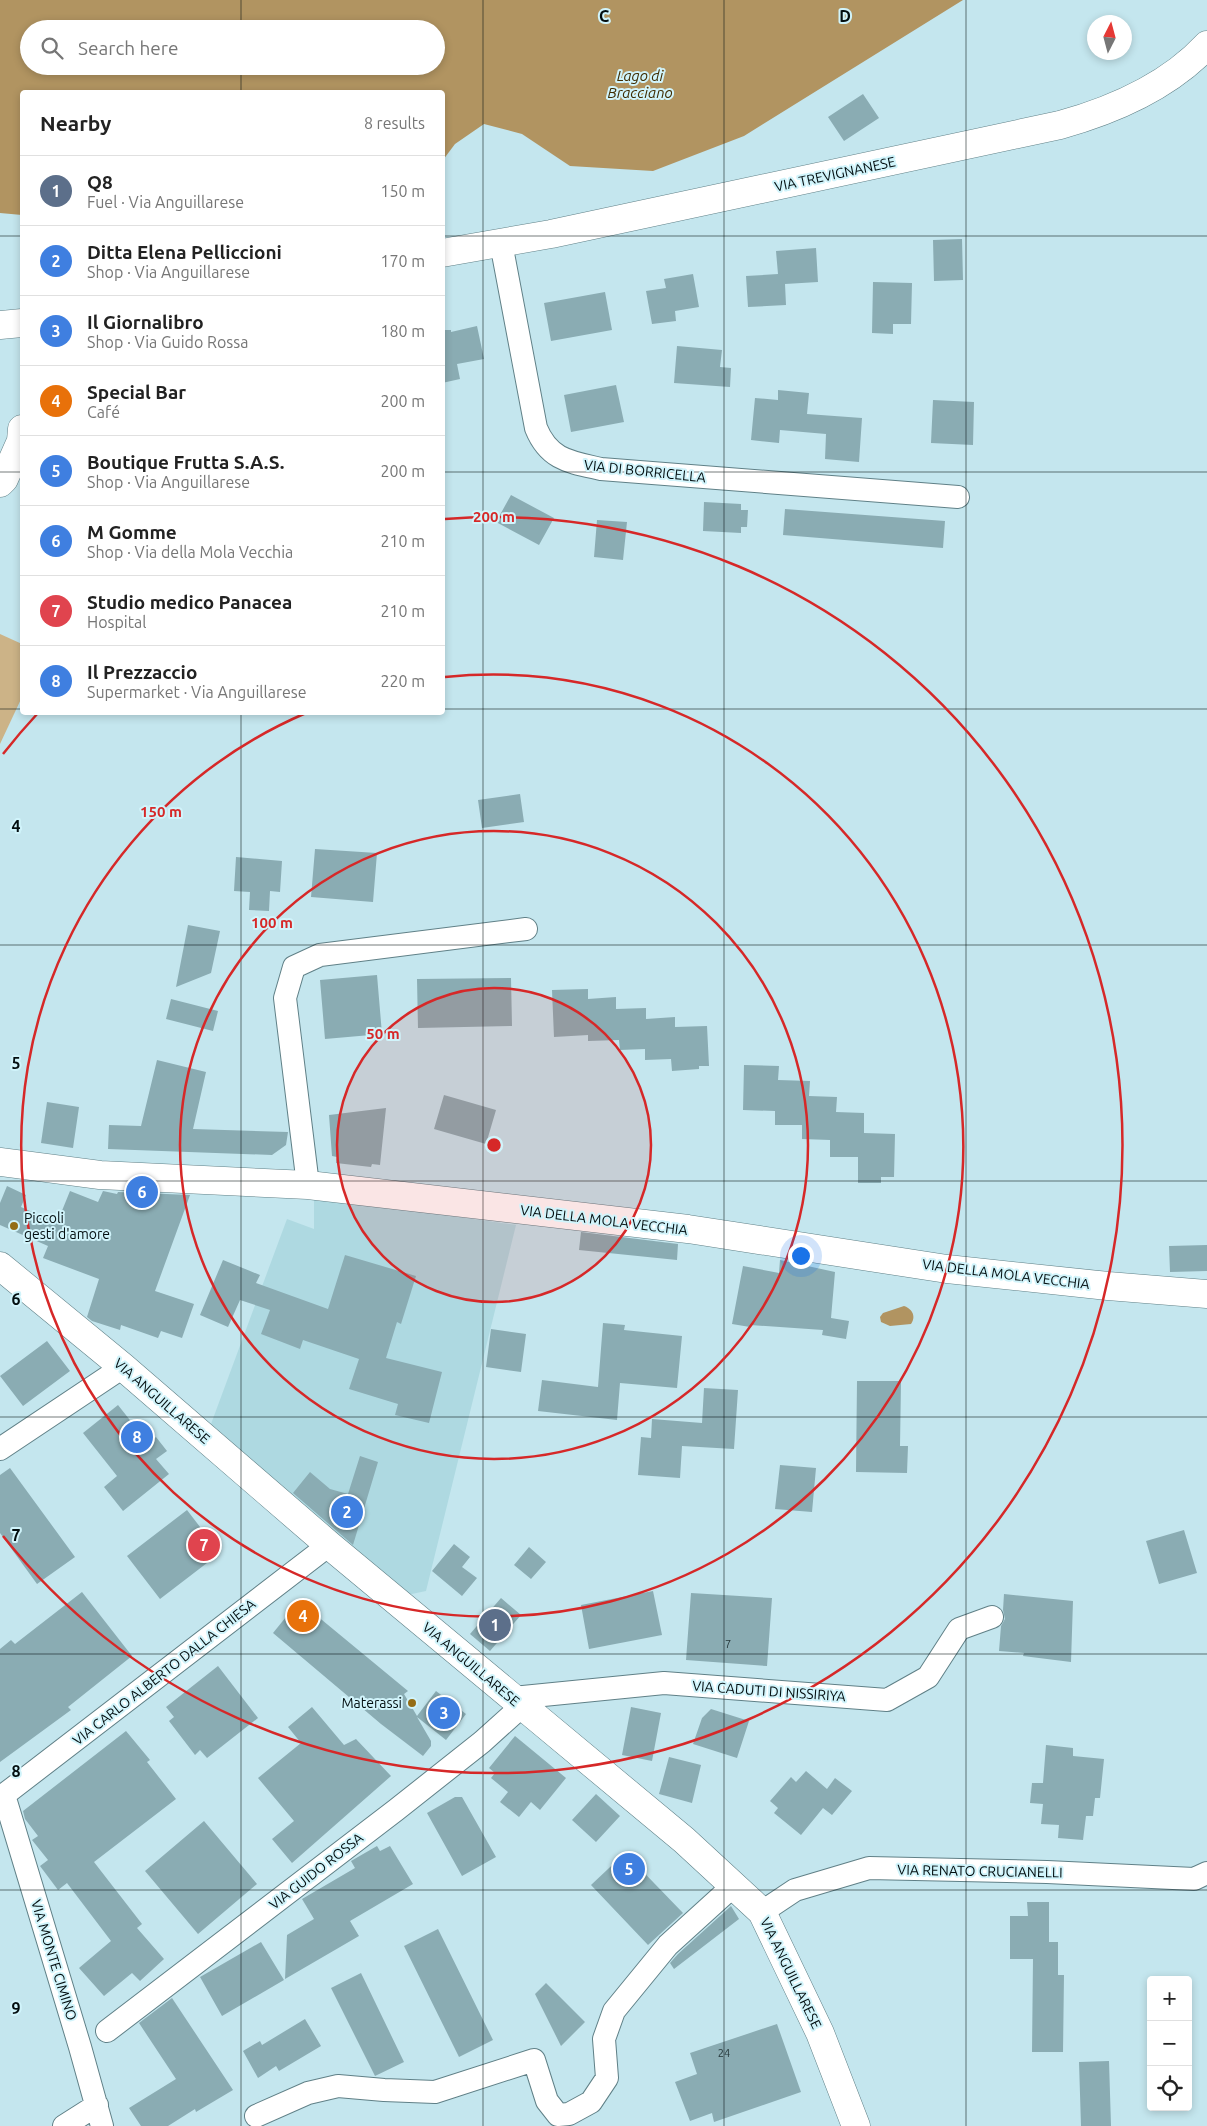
<!DOCTYPE html>
<html lang="en">
<head>
<meta charset="utf-8">
<style>
  :root { --surface:#fff; --page:#f6f6f6; --text:#222; --muted:#767676; --line:#e0e0e0; --accent:#7c3aed }
  body { margin:0; font-family:Ubuntu,sans-serif; background:var(--page); color:var(--text) }
  .controls { position:absolute; right:15px; bottom:15px; display:grid; overflow:hidden; border-radius:5px; box-shadow:0 2px 8px #0003 }
  .controls button { width:45px; height:45px; display:grid; place-items:center; padding:0; border:0; border-bottom:1px solid var(--line); background:var(--surface); color:var(--text); font:25px sans-serif }
  .compass { position:absolute; left:1087px; top:15px; width:45px; height:45px; border-radius:50%; background:var(--surface); box-shadow:0 2px 8px #0003; rotate:6deg }
  .you { position:absolute; left:800px; top:1255px; width:18px; height:18px; margin:-12px; border:4px solid #fff; border-radius:50%; background:#1a73e8; box-shadow:0 0 0 8px #1a73e833 }
  .badge { display:grid; place-items:center; width:32px; height:32px; border-radius:50%; background:var(--accent); color:#fff; font-size:16px; font-weight:700 }
  .pin { position:absolute; translate:-50% -50%; border:2px solid #fff; box-shadow:0 1px 5px #0006 }
  .list { margin:0; padding:0; list-style:none }
  h2 { display:flex; justify-content:space-between; align-items:center; height:65px; margin:0; padding:0 20px; font-size:21px }
  h2 small { font-size:16px; font-weight:400; color:var(--muted) }
  .list li { display:grid; grid-template-columns:32px 1fr auto; gap:15px; align-items:center; box-sizing:border-box; height:70px; padding:0 20px; border-top:1px solid var(--line) }
  .list b { display:block; font-size:19px; white-space:nowrap }
  .list p { margin:0; font-size:16px; white-space:nowrap; color:var(--muted) }
  .list em { font-size:16px; font-style:normal; color:var(--muted) }
  .icon { flex:none; width:28px; height:28px; fill:none; stroke:currentColor; stroke-width:2; stroke-linecap:round; stroke-linejoin:round }
  .map { position:relative; flex:none; width:1207px; height:2126px; overflow:hidden }
  .search { position:absolute; background:var(--surface); box-shadow:0 2px 8px #0003; left:20px; top:20px; width:425px; height:55px; display:flex; align-items:center; gap:12px; box-sizing:border-box; padding:0 18px; border-radius:28px; color:var(--muted); font-size:19px }
  .panel { position:absolute; background:var(--surface); box-shadow:0 2px 8px #0003; left:20px; top:90px; width:425px; height:625px; border-radius:5px }
  .map>svg:first-child { display:block }
  .built { fill:#aed9e1 }
  .green { fill:#ccb387 }
  .water { fill:#b19461; fill-rule:evenodd }
  .building { fill:#8aacb3 }
  .lines { fill:none; stroke-linecap:round; stroke-linejoin:round }
  .street-casing { stroke:#608087; stroke-width:24 }
  .secondary-casing { stroke:#608087; stroke-width:29 }
  .street { stroke:#fff; stroke-width:22 }
  .secondary { stroke:#fff; stroke-width:28 }
  .grid { fill:none; stroke:#030e10; stroke-width:1; stroke-opacity:0.55 }
  .ring { fill:none; stroke:#d62828; stroke-width:2.5 }
  .poi-dot { fill:#946d16; stroke:#d1f4fb; stroke-width:2 }
  .labels { text-anchor:middle; stroke-width:4; stroke-linejoin:round; paint-order:stroke }
  .number-label { font-size:11px; fill:#253639 }
  .street-label { font-size:14px; fill:#030e10; stroke:#d1f4fb }
  .poi-label { font-size:14px; fill:#030e10; stroke:#d1f4fb; text-anchor:start }
  .water-label { font-size:15px; font-style:italic; fill:#3f2b00; stroke:#d1f4fb }
  .grid-label { font-size:16px; text-anchor:middle; font-weight:bold; fill:#030e10; stroke:#d1f4fb; stroke-width:4; stroke-linejoin:round; paint-order:stroke }
  .centre { fill:#d62828; stroke:#d1f4fb; stroke-width:2.5 }
  .ring-label { font-size:15px; text-anchor:middle; font-weight:bold; fill:#d62828; stroke:#d1f4fb; stroke-width:4; stroke-linejoin:round; paint-order:stroke }
</style>
</head>
<body>
<div class="map">
<svg width="1207" height="2126" viewBox="0 0 1207 2126">
  <rect width="100%" height="100%" fill="#c4e6ee"/>
  <path class="built" d="M 314,1196 L 516,1225 L 426,1591 L 407,1595 L 211,1424 L 287,1219 L 314,1229 Z"/>
  <path class="green" d="M 0,634 L 22,644 L 22,697 L 0,744 Z"/>
  <path class="water" d="M 0,0 L 963,0 L 744,136 L 653,171 L 570,166 L 522,134 L 484,124 L 455,144 L 443,160 L 442,92 L 22,92 L 22,215 L 0,213 ZM 29,29 L 436,29 L 436,66 L 29,66 Z
    M 904,1306 C 913,1309 916,1317 911,1324 L 890,1326 L 881,1322 L 880,1317 L 883,1313 Z"/>
  <path class="building" d="M 863,94 L 879,118 L 844,141 L 828,117 Z
    M 962,239 L 963,280 L 934,281 L 933,240 Z
    M 816,248 L 818,282 L 785,284 L 786,305 L 748,307 L 746,276 L 778,274 L 776,251 Z
    M 693,274 L 699,307 L 675,311 L 676,321 L 652,324 L 646,291 L 666,288 L 664,279 Z
    M 873,282 L 912,283 L 911,324 L 893,324 L 893,334 L 872,333 Z
    M 605,292 L 612,330 L 551,341 L 544,303 Z
    M 477,326 L 484,359 L 457,364 L 460,379 L 442,383 L 442,330 L 451,330 L 451,332 Z
    M 677,346 L 722,350 L 720,367 L 731,368 L 730,387 L 674,383 Z
    M 616,385 L 624,422 L 571,432 L 564,395 Z
    M 778,390 L 809,393 L 807,414 L 862,418 L 859,462 L 825,459 L 826,434 L 780,430 L 779,443 L 751,440 L 755,398 L 778,400 Z
    M 933,400 L 974,402 L 973,445 L 931,443 Z
    M 511,495 L 554,518 L 539,545 L 496,522 Z
    M 704,502 L 741,504 L 741,510 L 748,510 L 747,527 L 741,527 L 741,533 L 703,531 Z
    M 785,509 L 945,521 L 943,548 L 783,535 Z
    M 597,520 L 627,522 L 623,560 L 594,557 Z
    M 520,794 L 524,822 L 482,828 L 478,800 Z
    M 315,849 L 377,853 L 373,902 L 311,897 Z
    M 236,857 L 282,861 L 280,892 L 270,891 L 269,911 L 249,910 L 250,892 L 234,891 Z
    M 188,925 L 220,931 L 211,973 L 176,987 Z
    M 377,975 L 382,1034 L 325,1039 L 320,980 Z
    M 511,978 L 512,1026 L 418,1028 L 417,979 Z
    M 588,989 L 588,999 L 616,997 L 616,1009 L 646,1008 L 646,1019 L 675,1017 L 675,1027 L 707,1026 L 709,1066 L 699,1066 L 699,1069 L 672,1071 L 671,1059 L 645,1060 L 645,1049 L 620,1050 L 619,1040 L 588,1041 L 588,1035 L 554,1037 L 552,990 Z
    M 171,999 L 218,1011 L 213,1031 L 166,1019 Z
    M 157,1060 L 206,1072 L 193,1129 L 288,1132 L 286,1145 L 272,1155 L 108,1149 L 109,1125 L 141,1126 Z
    M 744,1065 L 779,1066 L 778,1080 L 810,1081 L 809,1096 L 837,1097 L 836,1112 L 864,1113 L 864,1133 L 895,1134 L 894,1177 L 881,1177 L 881,1183 L 858,1183 L 858,1157 L 830,1157 L 830,1140 L 802,1139 L 802,1125 L 775,1125 L 775,1111 L 743,1110 Z
    M 444,1095 L 496,1110 L 486,1144 L 434,1129 Z
    M 47,1102 L 79,1107 L 73,1148 L 41,1143 Z
    M 386,1108 L 380,1165 L 372,1164 L 371,1167 L 336,1163 L 337,1157 L 332,1156 L 329,1115 Z
    M 7,1186 L 26,1195 L 21,1207 L 57,1223 L 70,1191 L 98,1202 L 103,1191 L 117,1194 L 118,1192 L 190,1195 L 155,1291 L 194,1304 L 182,1338 L 161,1331 L 158,1338 L 121,1325 L 120,1330 L 92,1321 L 87,1317 L 99,1279 L 43,1258 L 48,1246 L 0,1225 L 0,1203 Z
    M 581,1232 L 678,1244 L 677,1260 L 579,1250 Z
    M 1207,1245 L 1207,1271 L 1170,1272 L 1169,1246 Z
    M 345,1255 L 416,1276 L 401,1324 L 397,1322 L 386,1358 L 442,1372 L 429,1423 L 395,1415 L 398,1404 L 349,1389 L 359,1359 L 303,1340 L 300,1349 L 261,1334 L 270,1310 L 240,1300 L 228,1327 L 200,1315 L 223,1260 L 260,1275 L 256,1283 L 328,1309 Z
    M 780,1260 L 835,1272 L 831,1318 L 849,1321 L 846,1339 L 822,1335 L 823,1330 L 750,1325 L 750,1327 L 732,1324 L 743,1266 L 779,1273 Z
    M 603,1323 L 625,1325 L 624,1330 L 682,1336 L 677,1388 L 620,1383 L 617,1420 L 538,1411 L 542,1380 L 598,1387 Z
    M 491,1329 L 526,1334 L 521,1372 L 486,1367 Z
    M 47,1341 L 70,1371 L 23,1406 L 0,1376 Z
    M 857,1381 L 901,1381 L 900,1446 L 908,1446 L 907,1473 L 856,1472 Z
    M 704,1388 L 738,1390 L 734,1449 L 682,1446 L 680,1478 L 638,1475 L 641,1437 L 651,1438 L 652,1419 L 702,1423 Z
    M 118,1405 L 148,1443 L 156,1437 L 167,1451 L 156,1459 L 169,1474 L 123,1511 L 104,1487 L 117,1476 L 83,1433 Z
    M 360,1456 L 378,1462 L 353,1545 L 293,1493 L 310,1472 L 330,1489 L 348,1494 Z
    M 780,1465 L 816,1468 L 812,1512 L 775,1509 Z
    M 10,1468 L 75,1557 L 37,1584 L 0,1533 L 0,1475 Z
    M 187,1510 L 220,1553 L 160,1599 L 127,1556 Z
    M 1184,1530 L 1197,1573 L 1159,1584 L 1146,1541 Z
    M 454,1544 L 470,1557 L 462,1567 L 477,1578 L 462,1596 L 432,1571 Z
    M 529,1547 L 546,1562 L 531,1579 L 514,1565 Z
    M 653,1591 L 662,1635 L 589,1649 L 581,1605 Z
    M 82,1592 L 132,1656 L 68,1707 L 71,1710 L 0,1762 L 0,1649 L 11,1640 L 15,1644 Z
    M 691,1593 L 772,1598 L 767,1666 L 686,1660 Z
    M 1004,1594 L 1073,1601 L 1071,1662 L 1023,1656 L 1024,1653 L 999,1651 L 1001,1626 L 1005,1619 L 1003,1610 Z
    M 501,1598 L 521,1615 L 490,1651 L 470,1634 Z
    M 299,1601 L 408,1691 L 404,1694 L 417,1716 L 436,1691 L 466,1714 L 446,1740 L 417,1717 L 431,1741 L 431,1746 L 423,1756 L 381,1724 L 273,1633 Z
    M 218,1666 L 258,1718 L 207,1758 L 200,1750 L 195,1755 L 169,1721 L 174,1717 L 166,1707 Z
    M 312,1707 L 344,1745 L 356,1739 L 391,1776 L 292,1863 L 272,1839 L 294,1821 L 258,1778 L 301,1743 L 288,1727 Z
    M 631,1707 L 661,1713 L 652,1761 L 622,1755 Z
    M 711,1709 L 749,1721 L 737,1758 L 693,1744 L 702,1718 Z
    M 126,1731 L 150,1760 L 147,1762 L 176,1799 L 94,1862 L 142,1924 L 137,1928 L 164,1959 L 140,1981 L 132,1973 L 104,1996 L 79,1968 L 111,1941 L 67,1883 L 58,1890 L 40,1866 L 48,1860 L 32,1840 L 38,1836 L 25,1819 L 23,1811 Z
    M 515,1736 L 566,1778 L 540,1810 L 531,1802 L 519,1817 L 500,1802 L 508,1792 L 491,1778 L 495,1773 L 489,1768 Z
    M 1046,1745 L 1073,1748 L 1073,1756 L 1104,1759 L 1100,1798 L 1095,1798 L 1093,1816 L 1086,1816 L 1083,1840 L 1058,1838 L 1059,1825 L 1041,1824 L 1043,1804 L 1030,1803 L 1032,1783 L 1043,1783 Z
    M 669,1757 L 701,1765 L 692,1803 L 659,1794 Z
    M 806,1771 L 827,1789 L 835,1778 L 852,1791 L 832,1815 L 823,1808 L 801,1835 L 774,1813 L 778,1808 L 770,1801 L 791,1777 L 796,1782 Z
    M 596,1794 L 620,1816 L 596,1842 L 572,1820 Z
    M 455,1797 L 462,1797 L 496,1857 L 462,1876 L 427,1813 Z
    M 204,1821 L 257,1884 L 198,1934 L 145,1871 Z
    M 377,1846 L 380,1851 L 390,1846 L 413,1884 L 350,1921 L 359,1936 L 285,1979 L 287,1935 L 314,1919 L 302,1899 L 355,1868 L 351,1861 Z
    M 625,1853 L 683,1913 L 648,1945 L 591,1885 Z
    M 1027,1902 L 1049,1902 L 1049,1942 L 1058,1942 L 1058,1975 L 1064,1975 L 1063,2052 L 1032,2052 L 1033,1959 L 1010,1959 L 1010,1916 L 1028,1916 Z
    M 731,1906 L 739,1919 L 674,1969 L 670,1963 L 678,1954 Z
    M 438,1929 L 493,2040 L 459,2057 L 404,1946 Z
    M 261,1942 L 284,1980 L 222,2016 L 200,1977 Z
    M 361,1973 L 404,2062 L 375,2076 L 331,1988 Z
    M 546,1983 L 585,2022 L 561,2046 L 535,1994 Z
    M 172,1998 L 233,2090 L 196,2112 L 195,2109 L 168,2126 L 141,2126 L 129,2108 L 176,2079 L 139,2023 Z
    M 305,2019 L 321,2046 L 279,2071 L 276,2066 L 258,2078 L 243,2051 L 260,2041 L 262,2045 Z
    M 777,2024 L 801,2092 L 714,2122 L 712,2113 L 690,2121 L 675,2082 L 697,2074 L 690,2053 Z
    M 1109,2061 L 1111,2126 L 1081,2126 L 1079,2062 Z"/>
  <g class="lines">
    <g class="street-casing">
      <path id="street" d="M 501,243 L 536,428 C 549,460 570,462 601,469 L 958,497
        M 308,1185 L 285,998 L 294,967 L 320,955 L 526,929
        M 0,1449 L 123,1367
        M 513,1698 L 664,1683 L 887,1700 L 928,1677 L 959,1629 L 992,1617
        M 4,1795 L 80,2047 L 102,2126
        M 0,1798 L 329,1545
        M 762,1912 L 795,1890 L 869,1868 L 1047,1872 L 1194,1879 L 1207,1873
        M 107,2031 L 396,1810 L 482,1742 L 522,1706
        M 256,2116 L 308,2093 L 338,2086 L 384,2090 L 435,2092 L 534,2060 L 547,2101 L 558,2115 L 569,2114 L 591,2102 L 607,2078 L 604,2039 L 614,2011 L 668,1945 L 733,1886
        M 64,2126 L 97,2105"/>
    </g>
    <g class="secondary-casing">
      <path id="secondary" d="M 442,253 L 551,234 L 1060,125 C 1114,110 1168,87 1207,45
        M 0,325 L 22,323
        M 0,483 L 4,479 L 21,441 L 22,429
        M 0,1162 L 100,1175 L 308,1185 L 688,1229 L 947,1269 L 1108,1286 L 1207,1294
        M 0,1266 L 123,1367 L 329,1545 L 684,1840 L 762,1912 L 820,2033 L 856,2126"/>
    </g>
    <use href="#street" class="street"/>
    <use href="#secondary" class="secondary"/>
  </g>
  <path class="grid" d="M 241,0 L 241,29M 483,0 L 483,2126M 724,0 L 724,2126M 966,0 L 966,2126M 241,66 L 241,92M 0,236 L 22,236M 442,236 L 1207,236M 0,472 L 22,472M 442,472 L 1207,472M 0,709 L 22,709M 442,709 L 1207,709M 241,712 L 241,2126M 0,945 L 1207,945M 0,1181 L 1207,1181M 0,1417 L 1207,1417M 0,1654 L 1207,1654M 0,1890 L 1207,1890"/>
  <circle cx="494" cy="1145" r="157" fill="#d62828" fill-opacity=".12"/>
  <g class="ring">
    <circle cx="494" cy="1145" r="157"/>
    <circle cx="494" cy="1145" r="314"/>
    <path d="M445 677A471 471 0 1 1 306 713"/>
    <path d="M3 754A628 628 0 0 1 38 713M445 519A628 628 0 1 1 3 1536"/>
  </g>
  <g class="poi-dot">
    <circle cx="14" cy="1226" r="5"/>
    <circle cx="412" cy="1703" r="5"/>
  </g>
  <g class="labels">
    <g class="number-label">
      <text x="728" y="1648">7</text>
      <text x="724" y="2057">24</text>
    </g>
    <g class="street-label">
      <text transform="translate(835 174) rotate(-12)" y="5">VIA TREVIGNANESE</text>
      <text transform="translate(645 471) rotate(6)" y="5">VIA DI BORRICELLA</text>
      <text transform="translate(604 1220) rotate(7)" y="5">VIA DELLA MOLA VECCHIA</text>
      <text transform="translate(1006 1274) rotate(7)" y="5">VIA DELLA MOLA VECCHIA</text>
      <text transform="translate(162 1401) rotate(41)" y="5">VIA ANGUILLARESE</text>
      <text transform="translate(471 1664) rotate(40)" y="5">VIA ANGUILLARESE</text>
      <text transform="translate(164 1672) rotate(-38)" y="5">VIA CARLO ALBERTO DALLA CHIESA</text>
      <text transform="translate(769 1691) rotate(4)" y="5">VIA CADUTI DI NISSIRIYA</text>
      <text transform="translate(316 1871) rotate(-38)" y="5">VIA GUIDO ROSSA</text>
      <text transform="translate(980 1871) rotate(1)" y="5">VIA RENATO CRUCIANELLI</text>
      <text transform="translate(54 1960) rotate(73)" y="5">VIA MONTE CIMINO</text>
      <text transform="translate(791 1973) rotate(64)" y="5">VIA ANGUILLARESE</text>
    </g>
    <g class="poi-label">
      <text x="24" y="1223">Piccoli<tspan x="24" dy="16">gesti d'amore</tspan></text>
      <text x="402" y="1708" text-anchor="end">Materassi</text>
    </g>
    <g class="water-label">
      <text x="640" y="81">Lago di<tspan x="640" dy="17">Bracciano</tspan></text>
    </g>
  </g>
  <g class="grid-label">
    <text x="604" y="22">C</text>
    <text x="845" y="22">D</text>
    <text x="16" y="832">4</text>
    <text x="16" y="1069">5</text>
    <text x="16" y="1305">6</text>
    <text x="16" y="1541">7</text>
    <text x="16" y="1777">8</text>
    <text x="16" y="2014">9</text>
  </g>
  <circle cx="494" cy="1145" r="8" class="centre"/>
  <g class="ring-label">
    <text x="494" y="522">200 m</text>
    <text x="161" y="817">150 m</text>
    <text x="272" y="928">100 m</text>
    <text x="383" y="1039">50 m</text>
  </g>
</svg>
<div class="controls">
<button>+</button>
<button>−</button>
<button><svg class="icon" aria-label="locate" viewBox="0 0 24 24"><circle cx="12" cy="12" r="6"/><path d="M12 2v4M12 18v4M2 12h4M18 12h4"/></svg></button>
</div>
<svg class="compass" viewBox="-18 -18 36 36"><path d="M0-13l5 13h-10z" fill="#e53935"/><path d="M0 13l5-13h-10z" fill="#767676"/></svg>
<div class="you"></div>
<div class="pin badge" style="left:495px;top:1625px;background:#5c6f8a">1</div>
<div class="pin badge" style="left:347px;top:1512px;background:#3f7fe0">2</div>
<div class="pin badge" style="left:444px;top:1713px;background:#3f7fe0">3</div>
<div class="pin badge" style="left:303px;top:1616px;background:#e8710a">4</div>
<div class="pin badge" style="left:629px;top:1869px;background:#3f7fe0">5</div>
<div class="pin badge" style="left:142px;top:1192px;background:#3f7fe0">6</div>
<div class="pin badge" style="left:204px;top:1545px;background:#e0444e">7</div>
<div class="pin badge" style="left:137px;top:1437px;background:#3f7fe0">8</div>
<div class="search"><svg class="icon" aria-label="search" viewBox="0 0 24 24"><circle cx="10" cy="10" r="6"/><path d="M15 15l6 6"/></svg>Search here</div>
<section class="panel">
<h2>Nearby<small>8 results</small></h2>
<ul class="list">
<li><span class="badge" style="background:#5c6f8a">1</span><div><b>Q8</b><p>Fuel · Via Anguillarese</p></div><em>150 m</em></li>
<li><span class="badge" style="background:#3f7fe0">2</span><div><b>Ditta Elena Pelliccioni</b><p>Shop · Via Anguillarese</p></div><em>170 m</em></li>
<li><span class="badge" style="background:#3f7fe0">3</span><div><b>Il Giornalibro</b><p>Shop · Via Guido Rossa</p></div><em>180 m</em></li>
<li><span class="badge" style="background:#e8710a">4</span><div><b>Special Bar</b><p>Café</p></div><em>200 m</em></li>
<li><span class="badge" style="background:#3f7fe0">5</span><div><b>Boutique Frutta S.A.S.</b><p>Shop · Via Anguillarese</p></div><em>200 m</em></li>
<li><span class="badge" style="background:#3f7fe0">6</span><div><b>M Gomme</b><p>Shop · Via della Mola Vecchia</p></div><em>210 m</em></li>
<li><span class="badge" style="background:#e0444e">7</span><div><b>Studio medico Panacea</b><p>Hospital</p></div><em>210 m</em></li>
<li><span class="badge" style="background:#3f7fe0">8</span><div><b>Il Prezzaccio</b><p>Supermarket · Via Anguillarese</p></div><em>220 m</em></li>
</ul>
</section>
</div>
</body>
</html>
